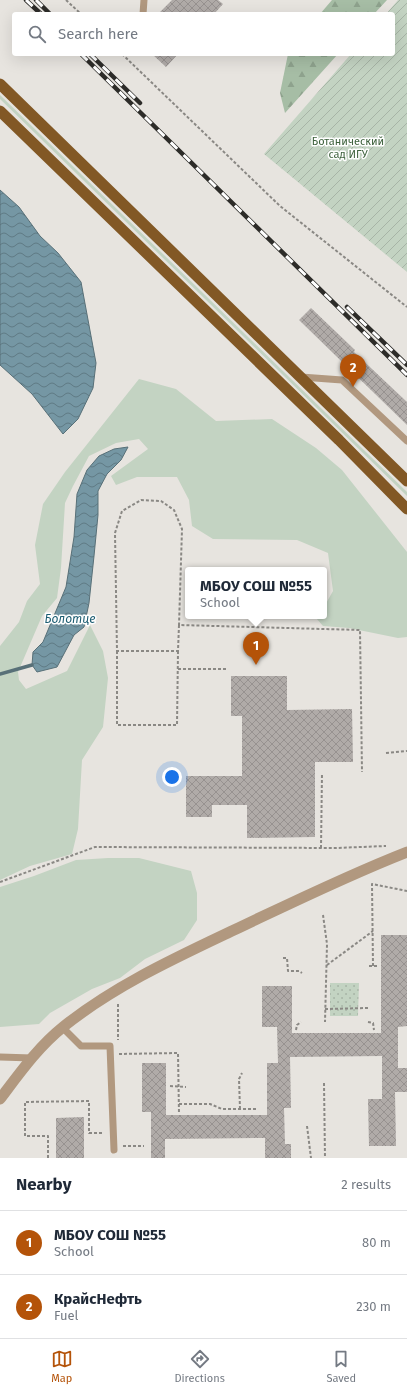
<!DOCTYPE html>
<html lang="en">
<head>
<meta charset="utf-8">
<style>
  :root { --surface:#fff; --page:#f6f6f7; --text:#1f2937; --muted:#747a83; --line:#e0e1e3; --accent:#b45309 }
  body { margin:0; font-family:"Fira Sans",sans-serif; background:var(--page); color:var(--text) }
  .you { position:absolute; left:172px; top:777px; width:14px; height:14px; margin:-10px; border:3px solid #fff; border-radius:50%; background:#1a73e8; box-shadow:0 0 0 6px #1a73e833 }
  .badge { display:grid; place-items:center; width:26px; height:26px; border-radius:50%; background:var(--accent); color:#fff; font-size:13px; font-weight:700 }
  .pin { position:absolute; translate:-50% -33px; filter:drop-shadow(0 1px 2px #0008) }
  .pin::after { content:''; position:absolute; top:21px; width:14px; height:12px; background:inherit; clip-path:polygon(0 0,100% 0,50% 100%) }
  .popup { position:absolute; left:185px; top:567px; width:142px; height:52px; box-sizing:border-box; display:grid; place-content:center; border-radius:4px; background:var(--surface); filter:drop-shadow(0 1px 3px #0005); font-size:13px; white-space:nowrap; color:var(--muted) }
  .popup b { font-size:15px; color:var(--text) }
  .popup::after { content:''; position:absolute; left:50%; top:100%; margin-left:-8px; border:8px solid transparent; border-top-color:var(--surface) }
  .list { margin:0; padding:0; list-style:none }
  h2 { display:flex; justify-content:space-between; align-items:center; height:52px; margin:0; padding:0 16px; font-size:17px }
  h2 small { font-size:13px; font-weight:400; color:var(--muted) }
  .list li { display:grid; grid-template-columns:26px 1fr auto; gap:12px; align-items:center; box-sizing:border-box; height:64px; padding:0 16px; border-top:1px solid var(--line) }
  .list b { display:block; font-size:15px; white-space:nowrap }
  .list p { margin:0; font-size:13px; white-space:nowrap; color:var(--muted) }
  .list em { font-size:13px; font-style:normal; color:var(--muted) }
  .icon { flex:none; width:22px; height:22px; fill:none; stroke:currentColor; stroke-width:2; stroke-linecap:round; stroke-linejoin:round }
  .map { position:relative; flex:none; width:407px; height:1158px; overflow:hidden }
  .search { position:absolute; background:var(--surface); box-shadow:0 4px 16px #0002; left:12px; right:12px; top:12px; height:44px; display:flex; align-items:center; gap:10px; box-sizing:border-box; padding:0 14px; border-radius:4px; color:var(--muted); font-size:15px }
  .sheet { height:180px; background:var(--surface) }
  nav { display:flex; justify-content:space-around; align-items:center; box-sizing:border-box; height:56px; border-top:1px solid var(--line); background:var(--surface); font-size:11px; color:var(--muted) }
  nav a { display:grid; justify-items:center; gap:2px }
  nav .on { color:var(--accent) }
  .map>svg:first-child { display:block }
  .grass { fill:#c3d3c2 }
  .forest { fill:url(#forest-firs) }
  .park { fill:url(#park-dots) }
  .garden { fill:url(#garden-furrows) }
  .water { fill:url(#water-waves); stroke:#587078 }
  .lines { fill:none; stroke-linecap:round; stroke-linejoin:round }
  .stream { stroke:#587078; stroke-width:3.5 }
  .building { fill:url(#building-cross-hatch) }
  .path { stroke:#8a8884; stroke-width:2; stroke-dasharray:3 2; stroke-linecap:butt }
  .service { stroke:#b1987f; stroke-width:7 }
  .minor { stroke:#b1987f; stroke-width:11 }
  .primary { stroke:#825825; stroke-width:11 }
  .rail-casing { stroke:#2d2c29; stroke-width:4.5 }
  .rail { stroke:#fff; stroke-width:3; stroke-dasharray:9; stroke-linecap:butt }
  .labels { text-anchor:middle; stroke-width:3; stroke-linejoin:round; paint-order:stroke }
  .park-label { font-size:11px; fill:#3e623d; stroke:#fff }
  .water-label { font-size:12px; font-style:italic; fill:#1b5c71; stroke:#fff }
</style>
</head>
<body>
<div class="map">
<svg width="407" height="1158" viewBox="0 0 407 1158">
  <defs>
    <pattern id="forest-firs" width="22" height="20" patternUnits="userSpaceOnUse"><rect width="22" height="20" fill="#a6bda5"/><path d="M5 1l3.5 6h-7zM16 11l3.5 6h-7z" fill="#8ea28d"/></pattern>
    <pattern id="park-dots" width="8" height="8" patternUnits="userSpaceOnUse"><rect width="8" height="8" fill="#c3d3c2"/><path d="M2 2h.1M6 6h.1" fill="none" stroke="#a7b4a6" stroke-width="1.8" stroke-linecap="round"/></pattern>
    <pattern id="garden-furrows" width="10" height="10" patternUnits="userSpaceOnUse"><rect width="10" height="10" fill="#c3d3c2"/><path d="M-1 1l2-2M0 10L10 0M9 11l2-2" fill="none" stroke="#a7b4a6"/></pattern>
    <pattern id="water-waves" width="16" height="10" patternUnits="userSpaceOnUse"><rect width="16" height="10" fill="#7597a4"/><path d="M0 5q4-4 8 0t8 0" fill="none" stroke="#5f7a84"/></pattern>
    <pattern id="building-cross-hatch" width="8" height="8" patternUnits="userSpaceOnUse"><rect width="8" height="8" fill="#b0aba8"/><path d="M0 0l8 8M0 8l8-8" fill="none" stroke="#979290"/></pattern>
  </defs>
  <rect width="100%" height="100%" fill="#e7e4df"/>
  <path class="grass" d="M 0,95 L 407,492 L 407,496 L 0,99 Z
    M 139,379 L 176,389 L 216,421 L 272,419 L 316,448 L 342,470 L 407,552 L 407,637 L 398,638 L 349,628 L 323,626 L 316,618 L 324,616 L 324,607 L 333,591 L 328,553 L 297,540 L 213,539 L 192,526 L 189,500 L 177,477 L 137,477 L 116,485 L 111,476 L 148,449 L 139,439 L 116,443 L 89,456 L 73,486 L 65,503 L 61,568 L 57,598 L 42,616 L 18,672 L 19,680 L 26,689 L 67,671 L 90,625 L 103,651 L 108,678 L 103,727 L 82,760 L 78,829 L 72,854 L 30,866 L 0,880 L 0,646 L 19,622 L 27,601 L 40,584 L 35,545 L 43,504 L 65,472 Z
    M 108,858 L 139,858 L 191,871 L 197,893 L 197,920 L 184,940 L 145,959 L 120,978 L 92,989 L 50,1013 L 39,1024 L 0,1027 L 0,887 L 34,876 L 76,860 Z"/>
  <path class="forest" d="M 332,0 L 387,0 L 374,14 L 320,14 Z
    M 288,54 L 338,54 L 285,113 L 280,93 Z"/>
  <path class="park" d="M 330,983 L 359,983 L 358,1016 L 330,1016 Z"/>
  <path class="garden" d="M 398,0 L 407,0 L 407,272 L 264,154 L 351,54 L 393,54 L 393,14 L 386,14 Z"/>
  <path class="water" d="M 0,190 L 19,207 L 40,236 L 58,253 L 81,282 L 96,363 L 93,388 L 78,419 L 63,434 L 32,394 L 0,365 Z
    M 128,447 L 121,460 L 107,474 L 98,491 L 98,515 L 94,556 L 89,603 L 84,627 L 74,635 L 57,667 L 37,672 L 32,665 L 33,652 L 43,642 L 66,587 L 74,537 L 77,494 L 87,470 L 99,456 L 114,449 Z"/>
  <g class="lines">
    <path class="stream" d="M 0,674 L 32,665"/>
  </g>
  <path class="building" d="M 172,0 L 218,0 L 223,4 L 214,14 L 158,14 Z
    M 152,54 L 178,54 L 166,67 Z
    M 311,308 L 355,350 L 354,352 L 407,402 L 407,425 L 299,320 Z
    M 231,676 L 287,676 L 287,710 L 352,709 L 353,762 L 315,762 L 315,837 L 247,838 L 247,805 L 212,805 L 212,817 L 186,817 L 186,776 L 242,776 L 242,716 L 231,716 Z
    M 381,935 L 407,935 L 407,1026 L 398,1027 L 398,1068 L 407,1068 L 407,1092 L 395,1092 L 396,1146 L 369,1146 L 368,1099 L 382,1099 L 382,1056 L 290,1057 L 291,1108 L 284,1108 L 285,1144 L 291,1144 L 291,1158 L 265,1158 L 265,1138 L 165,1139 L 165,1158 L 151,1158 L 151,1112 L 142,1112 L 142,1063 L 166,1063 L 166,1115 L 267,1115 L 267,1063 L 278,1063 L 277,1027 L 262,1027 L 262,986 L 292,986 L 292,1033 L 381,1033 Z
    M 84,1117 L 84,1158 L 56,1158 L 56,1118 Z"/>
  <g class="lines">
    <path class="path" d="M 66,0 L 81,14
      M 122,54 L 280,206 L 407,307
      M 179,625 L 178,651 L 117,651 L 115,533 L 122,511 L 141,500 L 161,501 L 174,510 L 182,529 L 179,625 L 360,630 L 362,772
      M 117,651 L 117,725 L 177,725 L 178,651
      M 178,669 L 226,669
      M 386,753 L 407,751
      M 321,848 L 322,773
      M 0,882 L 95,847 L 336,848 L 386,846
      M 323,915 L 327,944 L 325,1022
      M 283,958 L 287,958 L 288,971 L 299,971 L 302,973
      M 327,965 L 373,931
      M 369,966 L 377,966
      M 373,966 L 372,884 L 407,891
      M 118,1004 L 118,1040
      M 325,1009 L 368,1008
      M 368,1022 L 373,1023 L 374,1030
      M 296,1030 L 297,1025 L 301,1022
      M 119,1054 L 178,1053 L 179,1114
      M 324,1083 L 325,1158
      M 170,1086 L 186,1087
      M 179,1104 L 210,1104 L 222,1109 L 258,1109
      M 240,1109 L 239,1079 L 242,1073
      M 307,1126 L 311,1158
      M 123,1146 L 144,1146
      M 48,1158 L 48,1136 L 25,1136 L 25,1102 L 89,1101 L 89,1133 L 104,1133"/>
    <path class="service" d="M 143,14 L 144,0
      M 301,377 L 342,380 L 407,441
      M 62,1027 L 81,1046 L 110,1046 L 114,1150
      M 0,1057 L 32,1058"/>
    <path class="minor" d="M 0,1099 C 19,1074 38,1047 63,1027 C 114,986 175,958 234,930 C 291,903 348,875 407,852"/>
    <path class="primary" d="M 0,84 L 407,481
      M 0,111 L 339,440 L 407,509"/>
    <g class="rail-casing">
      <path id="rail" d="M 26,0 L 41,14
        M 36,0 L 50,14
        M 81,54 L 407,375
        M 90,54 L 140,103
        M 347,307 L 407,365"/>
    </g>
    <use href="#rail" class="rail"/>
  </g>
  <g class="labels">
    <g class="park-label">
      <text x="348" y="145">Ботанический<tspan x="348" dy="13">сад ИГУ</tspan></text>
    </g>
    <g class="water-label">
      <text x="70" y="623">Болотце</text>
    </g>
  </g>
</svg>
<div class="you"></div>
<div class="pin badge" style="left:256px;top:665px">1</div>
<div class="popup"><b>МБОУ СОШ №55</b>School</div>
<div class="pin badge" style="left:353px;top:387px">2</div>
<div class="search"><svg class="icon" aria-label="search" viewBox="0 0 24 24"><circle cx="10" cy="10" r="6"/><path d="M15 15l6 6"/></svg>Search here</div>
</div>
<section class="sheet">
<h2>Nearby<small>2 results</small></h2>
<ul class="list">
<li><span class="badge">1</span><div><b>МБОУ СОШ №55</b><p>School</p></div><em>80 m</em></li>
<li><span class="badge">2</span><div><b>КрайсНефть</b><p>Fuel</p></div><em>230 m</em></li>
</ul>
</section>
<nav>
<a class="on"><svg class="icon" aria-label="map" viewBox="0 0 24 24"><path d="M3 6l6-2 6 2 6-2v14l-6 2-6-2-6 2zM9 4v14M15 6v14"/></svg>Map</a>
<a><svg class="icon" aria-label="directions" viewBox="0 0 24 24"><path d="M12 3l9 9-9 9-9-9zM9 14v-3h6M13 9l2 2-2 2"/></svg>Directions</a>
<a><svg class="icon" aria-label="saved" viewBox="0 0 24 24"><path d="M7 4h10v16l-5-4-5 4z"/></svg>Saved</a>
</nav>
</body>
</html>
